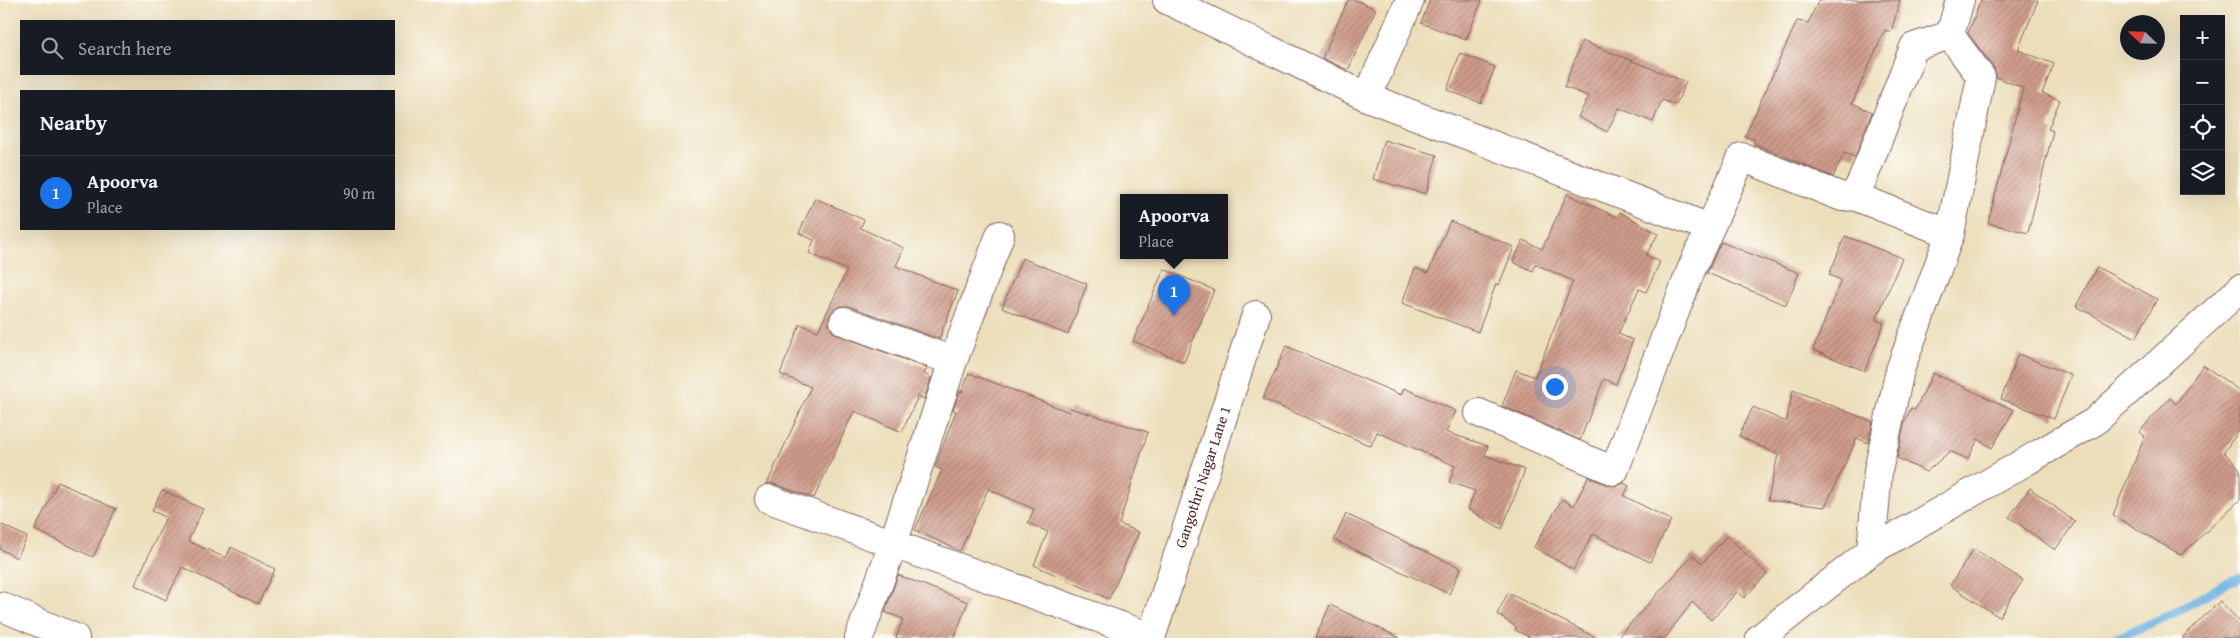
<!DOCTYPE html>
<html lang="en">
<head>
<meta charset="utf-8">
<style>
  :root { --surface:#171b24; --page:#242831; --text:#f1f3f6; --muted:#9ea1a6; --line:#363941; --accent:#1a73e8 }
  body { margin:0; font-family:"Gentium Book Plus",serif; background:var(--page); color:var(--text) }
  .controls { position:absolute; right:15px; top:15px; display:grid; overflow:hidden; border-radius:0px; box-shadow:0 5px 20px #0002 }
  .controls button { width:45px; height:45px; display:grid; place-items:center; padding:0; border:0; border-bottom:1px solid var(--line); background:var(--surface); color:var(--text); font:25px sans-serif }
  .compass { position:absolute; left:2120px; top:15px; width:45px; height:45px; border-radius:50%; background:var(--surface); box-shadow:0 5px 20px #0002; rotate:293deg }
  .you { position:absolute; left:1554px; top:386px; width:18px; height:18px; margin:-12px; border:4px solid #fff; border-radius:50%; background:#1a73e8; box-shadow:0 0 0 8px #1a73e833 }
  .badge { display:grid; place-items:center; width:32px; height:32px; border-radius:50%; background:var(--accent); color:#fff; font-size:16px; font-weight:700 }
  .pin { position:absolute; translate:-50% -41px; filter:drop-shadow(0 1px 2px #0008) }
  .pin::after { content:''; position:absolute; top:26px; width:18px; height:15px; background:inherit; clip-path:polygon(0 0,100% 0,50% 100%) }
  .popup { position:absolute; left:1120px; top:194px; width:108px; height:65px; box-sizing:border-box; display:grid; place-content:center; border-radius:0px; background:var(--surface); filter:drop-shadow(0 1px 4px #0005); font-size:16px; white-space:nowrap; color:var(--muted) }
  .popup b { font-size:19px; color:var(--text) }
  .popup::after { content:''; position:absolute; left:50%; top:100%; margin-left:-10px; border:10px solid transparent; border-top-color:var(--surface) }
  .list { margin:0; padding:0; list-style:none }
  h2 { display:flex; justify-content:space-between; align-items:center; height:65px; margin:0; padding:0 20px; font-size:21px }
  h2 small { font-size:16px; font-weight:400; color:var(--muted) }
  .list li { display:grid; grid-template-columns:32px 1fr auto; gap:15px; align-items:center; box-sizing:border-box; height:75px; padding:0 20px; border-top:1px solid var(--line) }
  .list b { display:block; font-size:19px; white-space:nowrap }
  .list p { margin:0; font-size:16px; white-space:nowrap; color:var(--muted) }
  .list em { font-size:16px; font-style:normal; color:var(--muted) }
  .icon { flex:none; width:28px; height:28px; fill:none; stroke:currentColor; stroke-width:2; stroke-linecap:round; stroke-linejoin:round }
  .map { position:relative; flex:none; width:2240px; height:638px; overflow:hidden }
  .search { position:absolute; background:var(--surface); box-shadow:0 5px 20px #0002; left:20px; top:20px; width:375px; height:55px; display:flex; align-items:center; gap:12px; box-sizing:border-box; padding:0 18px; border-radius:0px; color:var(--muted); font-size:19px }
  .panel { position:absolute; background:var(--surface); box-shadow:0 5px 20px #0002; left:20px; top:90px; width:375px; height:140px; border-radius:0px }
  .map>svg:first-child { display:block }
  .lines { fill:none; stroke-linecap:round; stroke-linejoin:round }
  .stream { stroke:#6cb0e2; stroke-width:9 }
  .building { fill:url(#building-hatch) }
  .street-casing { stroke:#83625d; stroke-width:30 }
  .secondary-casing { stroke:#83625d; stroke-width:30 }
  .street { stroke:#fff; stroke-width:28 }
  .secondary { stroke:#fff; stroke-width:28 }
  .labels { text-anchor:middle; stroke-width:4.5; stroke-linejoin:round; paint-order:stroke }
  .street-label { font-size:15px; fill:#4a1f2b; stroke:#fdfcf7 }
</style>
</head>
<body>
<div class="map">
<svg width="2240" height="638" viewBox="0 0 2240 638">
  <defs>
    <pattern id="building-hatch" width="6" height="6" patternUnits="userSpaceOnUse" patternTransform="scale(1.25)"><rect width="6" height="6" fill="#cf9c8b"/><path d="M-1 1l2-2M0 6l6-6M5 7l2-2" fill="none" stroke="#aa7f72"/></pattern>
  </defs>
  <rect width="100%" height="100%" fill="#fdfcf7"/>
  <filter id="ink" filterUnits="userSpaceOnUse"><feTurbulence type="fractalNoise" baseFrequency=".02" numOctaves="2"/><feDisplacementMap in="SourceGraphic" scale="10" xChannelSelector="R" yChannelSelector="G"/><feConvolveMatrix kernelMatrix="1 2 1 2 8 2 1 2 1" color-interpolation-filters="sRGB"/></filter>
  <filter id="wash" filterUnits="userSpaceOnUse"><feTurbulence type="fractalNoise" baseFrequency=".0096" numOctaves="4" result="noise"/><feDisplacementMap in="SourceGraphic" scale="20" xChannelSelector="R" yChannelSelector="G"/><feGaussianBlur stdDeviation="1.12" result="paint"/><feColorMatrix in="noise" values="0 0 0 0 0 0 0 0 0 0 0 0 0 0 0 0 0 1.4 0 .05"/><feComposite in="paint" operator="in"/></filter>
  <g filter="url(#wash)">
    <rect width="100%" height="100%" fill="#ecdeba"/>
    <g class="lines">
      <path class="stream" d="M 2117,638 L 2172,614 L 2230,581 L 2240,578"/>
    </g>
    <g id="blocks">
      <path class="building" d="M 1348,0 L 1355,0 L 1376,9 L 1348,70 L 1322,58 Z
        M 1430,0 L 1482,0 L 1466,40 L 1421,23 Z
        M 1819,0 L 1900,0 L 1891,32 L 1885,30 L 1852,103 L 1872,112 L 1855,157 L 1844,153 L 1833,177 L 1753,143 L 1755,140 L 1745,136 L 1797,21 L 1808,23 Z
        M 1981,0 L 2038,0 L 2018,50 L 2054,64 L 2042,93 L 2060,100 L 2048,129 L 2053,131 L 2028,233 L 1988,223 L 2023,88 L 1996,77 L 1994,68 L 1968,33 Z
        M 1582,41 L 1686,82 L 1676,105 L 1662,100 L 1653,122 L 1619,108 L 1607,132 L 1578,117 L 1589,96 L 1564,87 Z
        M 1460,53 L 1495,67 L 1481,103 L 1447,90 Z
        M 1384,140 L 1437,155 L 1426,194 L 1373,179 Z
        M 1567,194 L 1617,217 L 1620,212 L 1658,234 L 1646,255 L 1660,262 L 1646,292 L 1639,289 L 1618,334 L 1633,340 L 1616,384 L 1604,379 L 1580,440 L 1502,406 L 1516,370 L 1535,377 L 1573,281 L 1535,264 L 1533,271 L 1513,262 L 1523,240 L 1542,249 Z
        M 815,198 L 864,220 L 860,228 L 904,248 L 896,266 L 958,291 L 939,339 L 849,306 L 841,306 L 834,309 L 830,315 L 829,324 L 832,331 L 838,335 L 927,368 L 924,374 L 931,378 L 924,399 L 918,396 L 902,432 L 854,411 L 814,498 L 774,484 L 767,484 L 811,387 L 780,374 L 800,324 L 818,331 L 847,270 L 809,253 L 814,240 L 799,233 Z
        M 1450,221 L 1514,247 L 1499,285 L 1496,284 L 1478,332 L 1402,303 L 1415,268 L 1428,273 Z
        M 1845,236 L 1902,258 L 1876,320 L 1884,323 L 1865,371 L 1813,350 L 1841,280 L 1829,275 Z
        M 1721,242 L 1799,273 L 1786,305 L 1707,273 Z
        M 1022,258 L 1087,284 L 1068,335 L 1002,308 Z
        M 2097,267 L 2157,299 L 2136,338 L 2076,306 Z
        M 1164,269 L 1214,290 L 1184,362 L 1133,341 Z
        M 1286,346 L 1401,395 L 1404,388 L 1456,411 L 1446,432 L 1488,446 L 1485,455 L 1525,470 L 1502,529 L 1468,509 L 1475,491 L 1449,482 L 1455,466 L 1377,432 L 1371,446 L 1263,399 Z
        M 2018,354 L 2071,375 L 2054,419 L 2001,399 Z
        M 2203,365 L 2240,391 L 2240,429 L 2224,452 L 2240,469 L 2240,500 L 2181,555 L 2113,515 L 2145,436 L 2139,432 L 2170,398 L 2176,404 Z
        M 969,373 L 1069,412 L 1070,408 L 1148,432 L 1119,524 L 1139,532 L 1109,599 L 1034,565 L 1048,532 L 1028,523 L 1034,509 L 988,489 L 960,551 L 915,530 L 942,470 L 935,467 L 956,411 L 953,410 L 960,391 L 962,392 Z
        M 1933,373 L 2014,410 L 1992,448 L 1978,439 L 1968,459 L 1950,451 L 1926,472 L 1897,458 L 1905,421 L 1911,408 L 1915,410 Z
        M 1793,390 L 1873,422 L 1868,443 L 1857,438 L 1825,507 L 1768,500 L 1778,455 L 1739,436 L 1753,407 L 1786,422 Z
        M 1588,477 L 1608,485 L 1617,486 L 1624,483 L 1629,486 L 1624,496 L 1671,520 L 1650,562 L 1593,534 L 1573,570 L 1534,547 L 1562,499 L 1574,506 Z
        M 58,482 L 116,509 L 93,557 L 35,530 Z
        M 2030,488 L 2075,522 L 2055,550 L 2009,517 Z
        M 162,490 L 203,509 L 188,541 L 226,558 L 231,547 L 275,569 L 258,604 L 182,567 L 166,600 L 135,585 L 166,517 L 152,511 Z
        M 1346,514 L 1461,568 L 1449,594 L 1334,540 Z
        M 0,524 L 27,537 L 17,558 L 0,549 Z
        M 1727,536 L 1767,574 L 1744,598 L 1738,591 L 1711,620 L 1692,602 L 1665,638 L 1617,638 L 1693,555 L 1702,563 Z
        M 1974,549 L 2023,580 L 1999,617 L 1950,585 Z
        M 898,575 L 968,602 L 954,638 L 896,638 L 903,619 L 885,612 Z
        M 1508,593 L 1597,638 L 1531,638 L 1515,630 L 1516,627 L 1497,614 Z
        M 2220,601 L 2240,622 L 2240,638 L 2182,638 Z
        M 1330,605 L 1400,638 L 1315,638 Z"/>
    </g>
  </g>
  <g filter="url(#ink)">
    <use href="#blocks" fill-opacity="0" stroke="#83625d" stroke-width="1"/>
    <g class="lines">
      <g class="street-casing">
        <path id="street" d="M 1167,0 L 1367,97 L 1710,228
          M 1367,97 L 1410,0
          M 1854,196 L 1950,234
          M 844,321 L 953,361
          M 1479,413 L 1614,471 L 1691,270 L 1742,157 L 1842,197 L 1854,196 L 1862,181 L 1914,47 L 1950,35
          M 769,499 L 1151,637
          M 1871,551 L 1878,471 L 1900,370 L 1950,234 L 1981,77 L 1950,35 L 1960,0
          M 859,638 L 893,544 L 953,361 L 1000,235
          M 1151,638 L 1256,315"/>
      </g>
      <g class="secondary-casing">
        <path id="secondary" d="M 0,606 L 75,638
          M 1760,638 L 1871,551 L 2094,422 L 2240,289"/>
      </g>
      <use href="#street" class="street"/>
      <use href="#secondary" class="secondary"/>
    </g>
  </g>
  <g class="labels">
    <g class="street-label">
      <text transform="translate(1203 477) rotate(-72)" y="5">Gangothri Nagar Lane 1</text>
    </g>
  </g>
</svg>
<div class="controls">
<button>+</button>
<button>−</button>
<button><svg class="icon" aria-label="locate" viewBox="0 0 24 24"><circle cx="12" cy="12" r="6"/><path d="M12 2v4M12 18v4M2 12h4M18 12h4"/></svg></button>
<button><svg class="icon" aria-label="layers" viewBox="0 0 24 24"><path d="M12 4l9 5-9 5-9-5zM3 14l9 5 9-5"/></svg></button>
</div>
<svg class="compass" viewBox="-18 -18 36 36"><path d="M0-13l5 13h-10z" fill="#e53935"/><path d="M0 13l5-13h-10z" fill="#9ea1a6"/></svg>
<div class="you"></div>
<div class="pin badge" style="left:1174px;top:316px">1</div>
<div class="popup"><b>Apoorva</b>Place</div>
<div class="search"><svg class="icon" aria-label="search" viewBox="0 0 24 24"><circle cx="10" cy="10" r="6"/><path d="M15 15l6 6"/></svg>Search here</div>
<section class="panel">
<h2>Nearby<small></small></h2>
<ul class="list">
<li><span class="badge">1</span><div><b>Apoorva</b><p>Place</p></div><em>90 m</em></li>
</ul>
</section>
</div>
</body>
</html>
